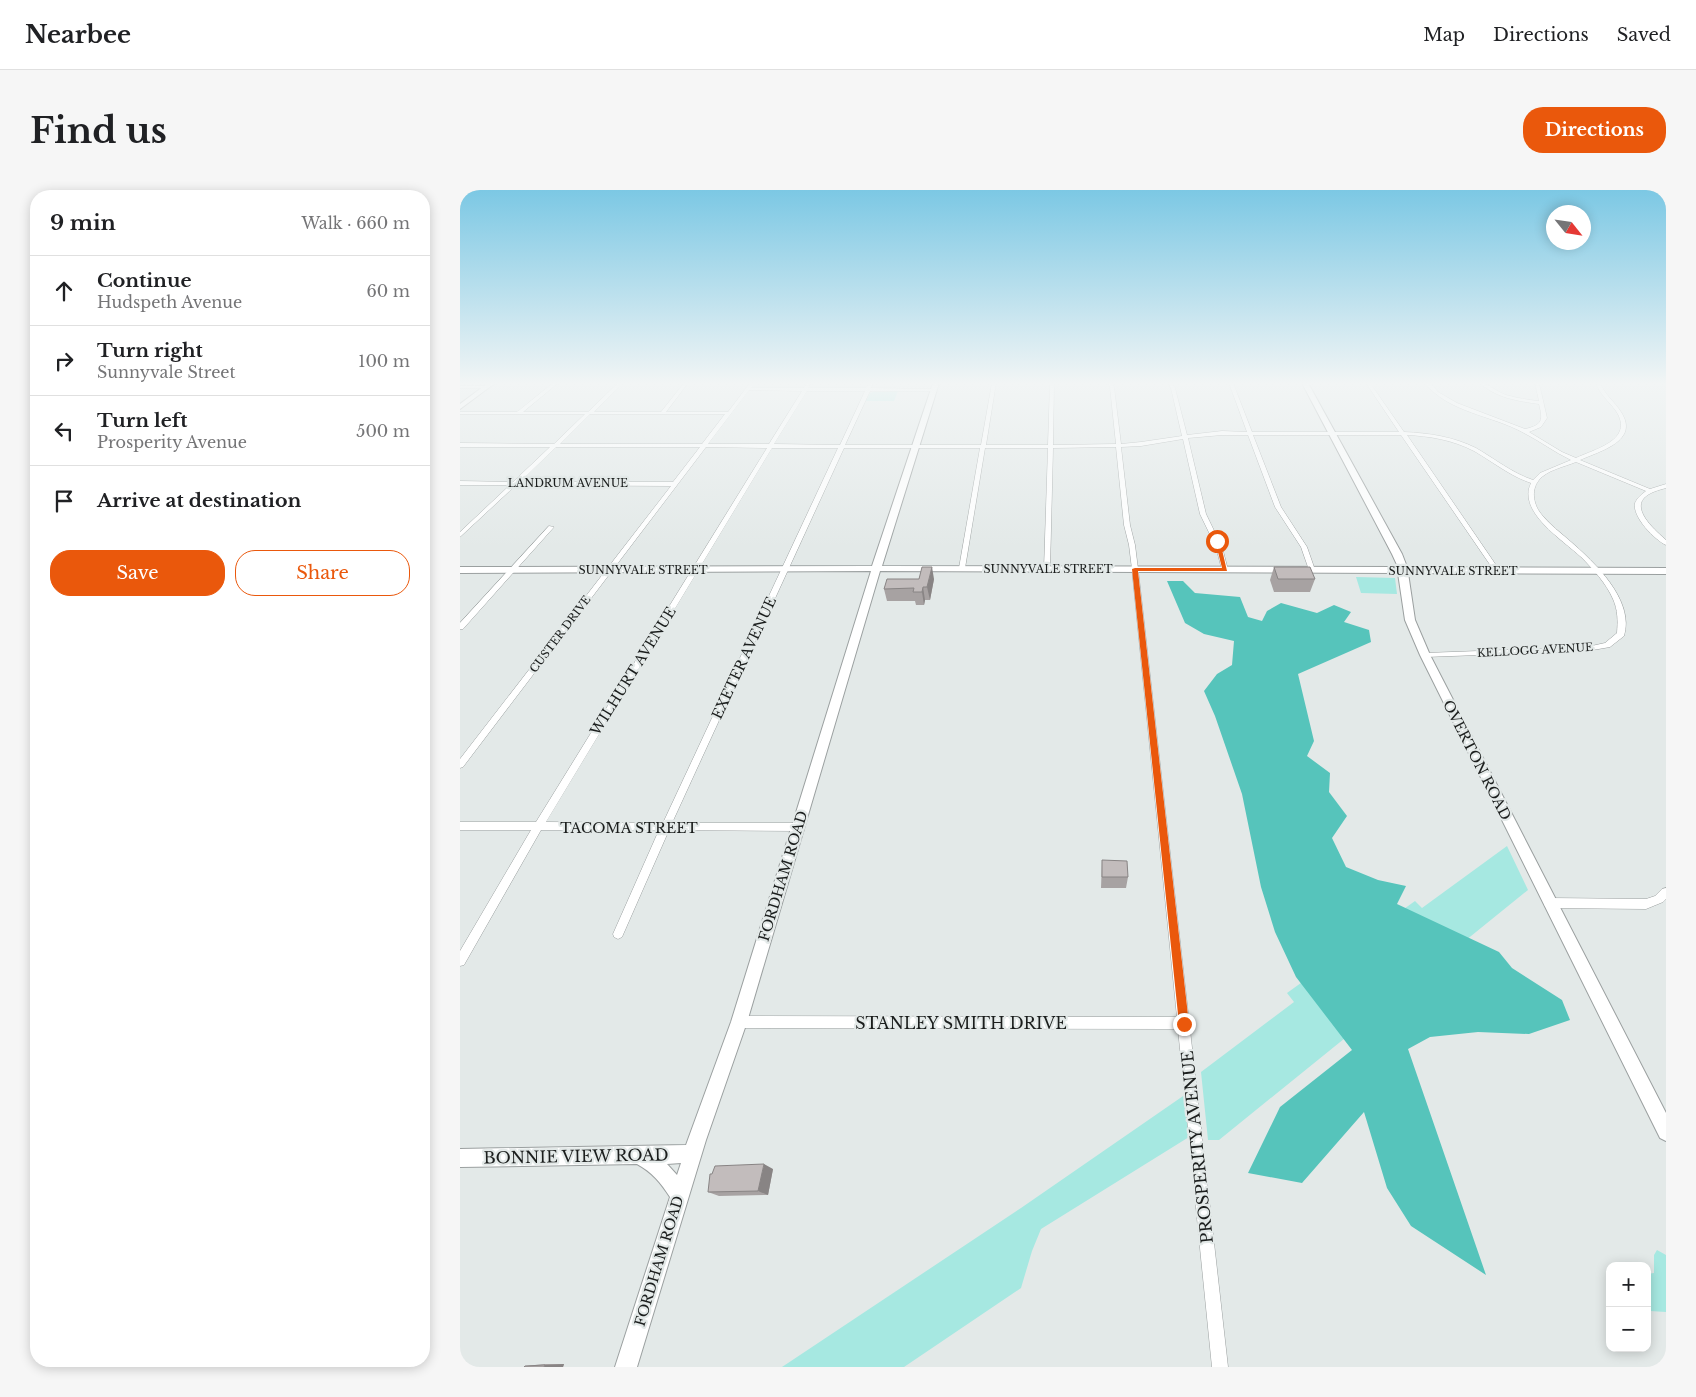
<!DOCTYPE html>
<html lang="en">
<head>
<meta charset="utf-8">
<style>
  :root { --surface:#fff; --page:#f6f6f6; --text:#202124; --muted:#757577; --line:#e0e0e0; --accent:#ea580c }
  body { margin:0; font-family:"Libre Baskerville",serif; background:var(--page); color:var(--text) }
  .controls { position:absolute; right:15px; bottom:15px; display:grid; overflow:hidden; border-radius:10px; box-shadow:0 2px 12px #0003 }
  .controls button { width:45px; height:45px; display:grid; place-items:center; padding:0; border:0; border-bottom:1px solid var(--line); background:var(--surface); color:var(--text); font:25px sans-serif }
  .compass { position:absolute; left:1086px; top:15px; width:45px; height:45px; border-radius:50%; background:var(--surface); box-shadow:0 2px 12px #0003; rotate:120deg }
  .stop { position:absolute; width:15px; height:15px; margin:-11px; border:4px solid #ea580c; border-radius:50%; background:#fff }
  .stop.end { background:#ea580c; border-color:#fff; box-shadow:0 1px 5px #0008 }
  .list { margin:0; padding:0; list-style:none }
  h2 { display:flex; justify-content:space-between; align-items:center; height:65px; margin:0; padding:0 20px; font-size:21px }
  h2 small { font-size:16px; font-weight:400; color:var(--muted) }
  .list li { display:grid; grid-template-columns:32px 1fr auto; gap:15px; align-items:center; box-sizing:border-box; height:70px; padding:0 20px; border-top:1px solid var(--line) }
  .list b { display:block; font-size:19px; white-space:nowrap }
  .list p { margin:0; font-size:16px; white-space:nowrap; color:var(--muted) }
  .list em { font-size:16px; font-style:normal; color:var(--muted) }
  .actions { display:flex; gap:10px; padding:15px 20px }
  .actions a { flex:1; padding:11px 0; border:1px solid var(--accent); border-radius:20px; text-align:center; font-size:18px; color:var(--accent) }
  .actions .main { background:var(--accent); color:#fff }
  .icon { flex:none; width:28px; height:28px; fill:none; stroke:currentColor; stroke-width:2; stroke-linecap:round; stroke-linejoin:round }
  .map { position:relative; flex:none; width:1206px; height:1177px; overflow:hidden; border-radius:20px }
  header { display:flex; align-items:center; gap:30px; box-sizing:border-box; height:70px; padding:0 25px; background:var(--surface); border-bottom:1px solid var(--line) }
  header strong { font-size:24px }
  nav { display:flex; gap:28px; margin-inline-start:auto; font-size:18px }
  .intro { display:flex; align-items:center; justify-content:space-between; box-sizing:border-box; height:120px; padding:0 30px }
  h1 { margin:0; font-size:35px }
  .button { padding:12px 22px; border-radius:20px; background:var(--accent); color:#fff; font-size:18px; font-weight:700 }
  main { display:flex; gap:30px; padding:0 30px }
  aside { flex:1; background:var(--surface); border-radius:20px; box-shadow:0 2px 12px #0003 }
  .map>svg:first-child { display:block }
  .green { fill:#a6e8e1 }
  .forest { fill:#56c4bb }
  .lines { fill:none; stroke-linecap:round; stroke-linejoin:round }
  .street-casing { stroke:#9ba0a0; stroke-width:1 }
  .secondary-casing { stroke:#9ba0a0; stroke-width:2 }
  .street { fill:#fff; fill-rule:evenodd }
  .secondary { fill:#fff; fill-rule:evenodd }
  .wall { fill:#a7a2a2 }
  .shaded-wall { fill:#888484 }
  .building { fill:#c2bcbc; stroke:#888484 }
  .route { fill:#ea580c }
  .labels { text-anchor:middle; stroke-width:4.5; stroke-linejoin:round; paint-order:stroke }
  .far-street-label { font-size:11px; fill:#1b1e1d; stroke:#e3e9e8 }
  .street-label { font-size:14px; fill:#1b1e1d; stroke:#e3e9e8 }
  .near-street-label { font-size:16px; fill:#1b1e1d; stroke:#e3e9e8 }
</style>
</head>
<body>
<header>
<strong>Nearbee</strong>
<nav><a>Map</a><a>Directions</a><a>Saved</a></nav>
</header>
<div class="intro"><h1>Find us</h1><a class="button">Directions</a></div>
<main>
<aside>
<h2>9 min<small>Walk · 660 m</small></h2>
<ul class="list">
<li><svg class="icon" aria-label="ahead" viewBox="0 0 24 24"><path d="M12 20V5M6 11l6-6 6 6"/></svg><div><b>Continue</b><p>Hudspeth Avenue</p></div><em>60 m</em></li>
<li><svg class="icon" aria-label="right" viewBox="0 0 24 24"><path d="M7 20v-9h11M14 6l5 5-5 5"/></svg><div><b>Turn right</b><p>Sunnyvale Street</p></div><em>100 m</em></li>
<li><svg class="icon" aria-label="left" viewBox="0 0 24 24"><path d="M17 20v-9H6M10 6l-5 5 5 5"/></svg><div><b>Turn left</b><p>Prosperity Avenue</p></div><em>500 m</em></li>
<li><svg class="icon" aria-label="arrive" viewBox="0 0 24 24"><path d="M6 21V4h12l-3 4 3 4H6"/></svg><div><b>Arrive at destination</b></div></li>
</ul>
<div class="actions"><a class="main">Save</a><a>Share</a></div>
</aside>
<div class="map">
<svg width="1206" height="1177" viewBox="0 0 1206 1177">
  <rect width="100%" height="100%" fill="#e3e9e8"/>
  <path class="green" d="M 438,201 L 434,211 L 406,211 L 410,203 L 413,202 Z
    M 896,387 L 935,388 L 937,404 L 901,403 Z
    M 1047,656 L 1068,700 L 759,950 L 748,950 L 741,882 L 834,812 L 827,803 L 955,711 L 962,718 Z
    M 726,904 L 729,947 L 581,1039 L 572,1061 L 561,1098 L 444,1177 L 322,1177 L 561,1018 Z
    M 1197,1060 L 1206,1065 L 1206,1122 L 1190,1121 L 1187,1114 L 1187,1084 L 1194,1083 L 1194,1065 Z"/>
  <path class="forest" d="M 707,391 L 723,391 L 735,403 L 780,407 L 788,427 L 802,431 L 807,421 L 821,413 L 857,423 L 874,415 L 891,422 L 884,432 L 909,440 L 911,452 L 838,484 L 854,551 L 847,566 L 870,583 L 869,602 L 887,626 L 872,648 L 886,677 L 918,690 L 946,696 L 937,714 L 1039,762 L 1052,778 L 1102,810 L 1110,830 L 1069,844 L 1018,842 L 970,847 L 948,859 L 1026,1085 L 951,1036 L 927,998 L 904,922 L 842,993 L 788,983 L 820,917 L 892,860 L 836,787 L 815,742 L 801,697 L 782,604 L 755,526 L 744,501 L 757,484 L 772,475 L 774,451 L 744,444 L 725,433 Z"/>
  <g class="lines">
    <g class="street-casing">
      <path id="street" d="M 93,193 L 98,193 L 63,222 L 128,222 L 158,193 L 163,193 L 134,222 L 201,222 L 224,193 L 228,193 L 206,222 L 268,222 L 290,193 L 294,193 L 291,198 L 344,198 L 347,193 L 351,193 L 348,198 L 406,198 L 409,193 L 413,193 L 411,198 L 473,199 L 475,199 L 475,201 L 410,201 L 385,255 L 521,255 L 532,193 L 536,193 L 526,255 L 588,255 L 590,193 L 594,193 L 593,255 L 656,254 L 650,197 L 648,193 L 652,193 L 654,197 L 661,254 L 681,252 L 722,246 L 711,198 L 708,193 L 712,193 L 715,198 L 727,245 L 762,241 L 787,242 L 769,193 L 773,193 L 792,242 L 939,242 L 906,193 L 910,193 L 944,242 C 969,243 994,247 1016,258 C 1035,269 1052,283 1073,290 L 1080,283 L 1111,270 C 1094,262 1080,251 1064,243 C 1032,225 989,223 965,193 L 970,193 L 978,202 L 997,213 L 1065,239 C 1083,235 1083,230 1079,214 C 1058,211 1036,208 1020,193 C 1028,193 1037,202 1046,205 C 1057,208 1068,210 1079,211 L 1075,193 L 1079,193 L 1087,228 L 1081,237 L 1069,242 L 1102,262 L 1116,268 C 1135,259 1175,250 1156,221 C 1149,211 1140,205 1136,193 L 1140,193 C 1145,205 1154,211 1161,222 C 1180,251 1140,261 1120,270 L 1190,299 L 1206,294 L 1206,298 C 1199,300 1190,302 1184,308 C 1172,321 1197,342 1206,350 L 1206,355 C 1195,350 1172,327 1175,313 C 1177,308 1182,304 1186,301 L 1116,272 C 1104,277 1087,280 1079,290 C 1070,301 1074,316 1082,325 C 1090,335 1101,343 1110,351 C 1134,372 1175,410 1164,446 L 1150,457 L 1127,461 L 965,467 L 961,465 L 965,463 L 1127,457 L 1145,453 L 1157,443 C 1158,431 1158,420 1153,409 C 1146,393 1133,379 1121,367 C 1103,350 1057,322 1071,293 C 1050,286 1033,272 1014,261 C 993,250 969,246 947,245 L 1040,381 L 1039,382 L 1035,382 L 941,245 L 793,245 L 821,317 L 847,357 L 855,380 L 852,382 L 849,380 L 841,357 L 815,317 L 788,245 L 762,245 L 728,248 L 746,324 L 762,357 L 768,380 L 765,382 L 762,380 L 756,357 L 740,324 L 723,249 L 681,256 L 661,257 L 670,335 L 675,355 L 678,379 L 768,1177 L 752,1177 L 718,839 L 279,838 L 275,836 L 273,832 L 275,828 L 279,826 L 717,827 L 672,379 L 669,355 L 664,335 L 656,257 L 593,258 L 590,379 L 587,381 L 584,379 L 588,258 L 525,258 L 505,378 L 502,380 L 499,378 L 520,258 L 384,258 L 212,633 L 338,633 L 341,634 L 343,637 L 341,640 L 338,641 L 209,640 L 162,747 L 158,749 L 154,747 L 153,744 L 199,640 L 81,640 L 4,775 L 0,776 L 0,761 L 71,640 L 0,640 L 0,632 L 76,632 L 307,258 L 246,257 L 3,577 L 0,578 L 0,569 L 211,296 L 56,295 L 0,347 L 0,342 L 50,295 L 0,295 L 0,291 L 53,292 L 90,257 L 0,257 L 0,253 L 94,254 L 125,224 L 0,224 L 0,222 L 57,222 ZM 289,200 L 342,201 L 309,254 L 248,254 ZM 347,201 L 405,201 L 380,255 L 314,254 ZM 130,224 L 265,224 L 242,254 L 100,254 ZM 96,257 L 240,257 L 213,292 L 60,292 ZM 312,258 L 378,258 L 203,633 L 86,632 Z
        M 0,196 L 26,196 L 28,197 L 26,198 L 0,198 Z
        M 89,336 L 94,337 L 3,439 L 0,439 L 0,433 Z
        M 1206,698 L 1206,709 L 1203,712 L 1186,719 L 1089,718 L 1085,716 L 1084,713 L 1085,710 L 1089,708 L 1186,709 L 1195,706 L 1202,699 Z"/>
    </g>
    <g class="secondary-casing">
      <path id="secondary" d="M 28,193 L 35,193 L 0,219 L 0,214 Z
        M 473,193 L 479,193 L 422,376 L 938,377 L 932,364 L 842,193 L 848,193 L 942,364 L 947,377 L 1206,378 L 1206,384 L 948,383 L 955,430 L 970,465 L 1206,923 L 1206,951 L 1200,948 L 960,465 L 945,430 L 938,383 L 420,381 L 287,832 L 246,950 L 177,1177 L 155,1177 L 210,1007 C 201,993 192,982 177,974 L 0,977 L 0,959 L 226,955 L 271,832 L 411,381 L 0,383 L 0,377 L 412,376 ZM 221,973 L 217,985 L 207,974 Z"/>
    </g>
    <use href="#street" class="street"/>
    <use href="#secondary" class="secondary"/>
  </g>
  <path class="wall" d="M 814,377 L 855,389 L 850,402 L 814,402 L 810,390 Z
    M 459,389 L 474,389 L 470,410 L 465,410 L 464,415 L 456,415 L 455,411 L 427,411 L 424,399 Z
    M 642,670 L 668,687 L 666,698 L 641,698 Z
    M 313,979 L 308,1005 L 259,1006 L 248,1002 Z
    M 85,1174 L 104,1174 L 103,1177 L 65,1176 Z"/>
  <path class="shaded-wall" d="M 472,377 L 474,389 L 470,410 L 467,397 Z
    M 463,397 L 465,410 L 464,415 L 462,402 Z
    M 304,974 L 313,979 L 308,1005 L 298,1001 Z
    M 104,1174 L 103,1177 L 84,1177 L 85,1175 Z"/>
  <path class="building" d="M 462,377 L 472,377 L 467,397 L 463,397 L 462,402 L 453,402 L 454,398 L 424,399 L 427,389 L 459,389 Z
    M 814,377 L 850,377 L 855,389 L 818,389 Z
    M 642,670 L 667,671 L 668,687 L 642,687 Z
    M 304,974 L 298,1001 L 248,1002 L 250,984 L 252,984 L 255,976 Z
    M 85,1175 L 84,1177 L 64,1177 L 65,1176 Z"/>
  <linearGradient id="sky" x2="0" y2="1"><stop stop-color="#7cc8e4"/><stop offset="0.54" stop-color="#f2f5f5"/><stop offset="1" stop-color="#f2f5f5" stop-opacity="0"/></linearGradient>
  <rect width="1206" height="358" fill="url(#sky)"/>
  <path class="route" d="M 755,350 L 760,351 L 767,381 L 678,381 L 729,834 L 728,837 L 724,839 L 720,837 L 719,834 L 672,379 L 675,378 L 762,378 Z"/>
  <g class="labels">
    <g class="far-street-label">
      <text x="108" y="297">LANDRUM AVENUE</text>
      <text x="588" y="383">SUNNYVALE STREET</text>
      <text x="183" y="384">SUNNYVALE STREET</text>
      <text x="993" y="385">SUNNYVALE STREET</text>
      <text transform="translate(100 444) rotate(-53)" y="4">CUSTER DRIVE</text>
      <text transform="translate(1075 460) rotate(-3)" y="4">KELLOGG AVENUE</text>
    </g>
    <g class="street-label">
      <text transform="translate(284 468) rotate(-65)" y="5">EXETER AVENUE</text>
      <text transform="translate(173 481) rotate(-58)" y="5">WILHURT AVENUE</text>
      <text transform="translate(1017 570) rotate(63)" y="5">OVERTON ROAD</text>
      <text x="169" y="643">TACOMA STREET</text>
      <text transform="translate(323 686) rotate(-73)" y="5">FORDHAM ROAD</text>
      <text transform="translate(199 1071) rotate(-73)" y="5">FORDHAM ROAD</text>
    </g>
    <g class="near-street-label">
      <text x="501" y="839">STANLEY SMITH DRIVE</text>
      <text transform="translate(737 957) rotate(-96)" y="6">PROSPERITY AVENUE</text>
      <text transform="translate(116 966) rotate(-1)" y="6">BONNIE VIEW ROAD</text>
    </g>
  </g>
</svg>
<div class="controls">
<button>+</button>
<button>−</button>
</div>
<svg class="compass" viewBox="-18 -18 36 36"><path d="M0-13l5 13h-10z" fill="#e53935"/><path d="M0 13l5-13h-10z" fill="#757577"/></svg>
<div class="stop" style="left:757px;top:351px"></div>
<div class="stop end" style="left:724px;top:834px"></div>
</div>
</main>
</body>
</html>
